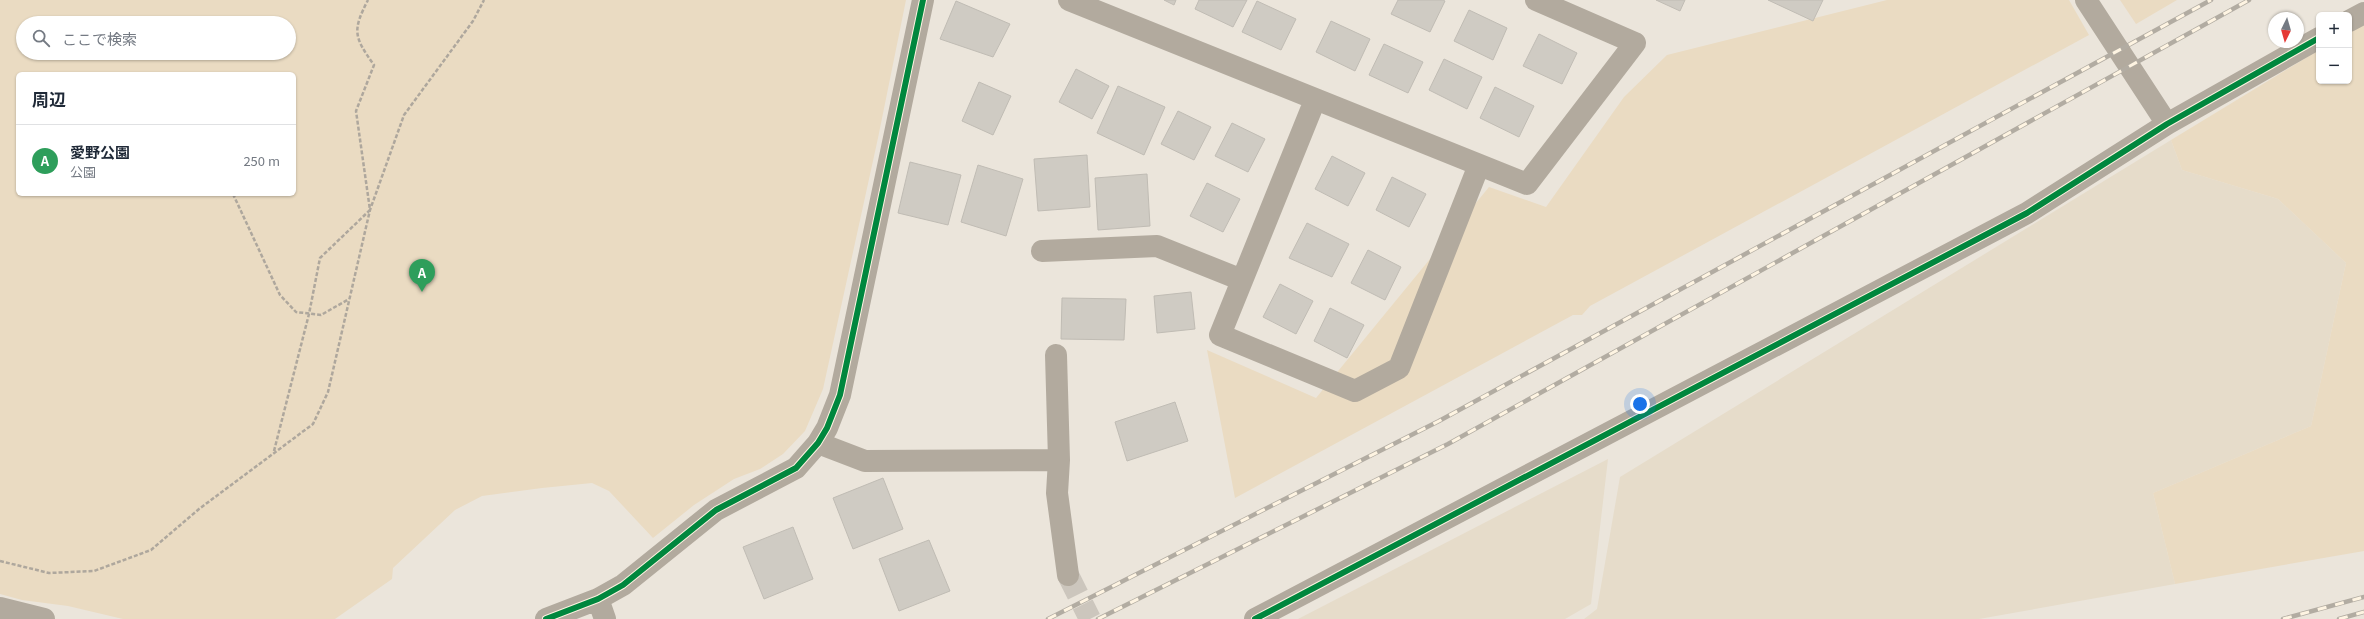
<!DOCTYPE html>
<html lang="ja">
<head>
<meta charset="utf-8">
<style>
  :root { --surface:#fff; --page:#f6f6f7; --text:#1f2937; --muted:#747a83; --line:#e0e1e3; --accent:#d93025 }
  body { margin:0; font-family:Georgia,"Noto Sans JP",serif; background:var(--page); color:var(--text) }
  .controls { position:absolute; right:12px; top:12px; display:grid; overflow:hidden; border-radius:6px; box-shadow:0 1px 3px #0004 }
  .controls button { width:36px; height:36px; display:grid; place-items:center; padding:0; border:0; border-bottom:1px solid var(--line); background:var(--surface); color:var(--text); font:20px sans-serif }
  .compass { position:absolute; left:2268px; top:12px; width:36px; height:36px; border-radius:50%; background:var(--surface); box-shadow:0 1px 3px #0004; rotate:185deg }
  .you { position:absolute; left:1640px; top:404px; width:14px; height:14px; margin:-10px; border:3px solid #fff; border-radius:50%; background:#1a73e8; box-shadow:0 0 0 6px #1a73e833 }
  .badge { display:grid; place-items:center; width:26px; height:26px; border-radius:50%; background:var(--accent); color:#fff; font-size:13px; font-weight:700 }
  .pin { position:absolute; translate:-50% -33px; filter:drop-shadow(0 1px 2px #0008) }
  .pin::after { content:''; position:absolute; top:21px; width:14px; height:12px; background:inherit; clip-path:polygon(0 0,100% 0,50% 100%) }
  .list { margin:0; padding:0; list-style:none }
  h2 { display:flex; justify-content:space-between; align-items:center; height:52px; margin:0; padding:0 16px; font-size:17px }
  h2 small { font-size:13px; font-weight:400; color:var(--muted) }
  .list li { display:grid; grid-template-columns:26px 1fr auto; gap:12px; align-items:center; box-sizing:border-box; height:72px; padding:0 16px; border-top:1px solid var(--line) }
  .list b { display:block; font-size:15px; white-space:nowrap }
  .list p { margin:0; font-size:13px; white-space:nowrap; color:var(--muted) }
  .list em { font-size:13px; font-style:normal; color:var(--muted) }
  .icon { flex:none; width:22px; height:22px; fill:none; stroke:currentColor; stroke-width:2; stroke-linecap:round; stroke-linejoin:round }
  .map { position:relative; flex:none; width:2364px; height:619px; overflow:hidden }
  .search { position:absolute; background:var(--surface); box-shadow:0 1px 3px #0004; left:16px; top:16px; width:280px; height:44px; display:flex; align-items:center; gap:10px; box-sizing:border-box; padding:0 14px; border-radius:22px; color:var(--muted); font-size:15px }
  .panel { position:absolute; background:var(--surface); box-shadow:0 1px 3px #0004; left:16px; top:72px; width:280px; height:124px; border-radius:6px }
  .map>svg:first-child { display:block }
  .built { fill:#e6dcca }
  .green { fill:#eadbc2; fill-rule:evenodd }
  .building { fill:#cfcbc3; stroke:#c0bcb4 }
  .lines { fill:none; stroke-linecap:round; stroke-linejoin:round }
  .street-tunnel { stroke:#ccc6bd; stroke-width:22; stroke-dasharray:22 11; stroke-linecap:butt }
  .path { stroke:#aea79d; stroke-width:2.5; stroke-dasharray:4 2; stroke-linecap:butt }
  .street { stroke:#b2aa9e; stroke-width:22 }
  .rail-casing { stroke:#b2aca2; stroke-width:4.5 }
  .rail { stroke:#fef4e2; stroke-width:3; stroke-dasharray:9; stroke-linecap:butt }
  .cycleway-casing { stroke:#fef4e2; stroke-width:8 }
  .cycleway { stroke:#00873e; stroke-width:6 }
</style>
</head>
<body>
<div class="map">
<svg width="2364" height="619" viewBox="0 0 2364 619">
  <rect width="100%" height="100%" fill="#ebe5db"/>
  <path class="built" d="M 2171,140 L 2182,170 L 2278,199 L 2346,263 L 2311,426 L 2153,493 L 2175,584 L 1979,619 L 1584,619 L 1597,609 L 1620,477 Z
    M 1608,459 L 1591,604 L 1565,619 L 1298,619 Z"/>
  <path class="green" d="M 0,0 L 906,0 L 878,138 L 823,389 L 805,431 L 783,454 L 760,469 L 734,479 L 694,505 L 653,538 L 609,491 L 592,483 L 542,488 L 482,496 L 455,510 L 393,568 L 392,579 L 335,619 L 123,619 L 68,606 L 22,600 L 0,594 ZM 23,23 L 289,23 L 289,53 L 23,53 ZM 18,74 L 294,74 L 294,194 L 18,194 Z
    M 1887,0 L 2069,0 L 2089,35 L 1590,306 L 1582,315 L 1573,315 L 1235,498 L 1207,350 L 1316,398 L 1489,187 L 1546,207 L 1624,97 L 1667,55 Z
    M 2120,0 L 2177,0 L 2136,24 Z
    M 2364,22 L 2364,551 L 2175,584 L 2153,493 L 2311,426 L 2346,263 L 2278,199 L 2182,170 L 2171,140 L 2319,50 L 2319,81 L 2349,81 L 2349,31 Z"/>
  <path class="building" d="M 1164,0 L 1176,0 L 1174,5 Z
    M 1199,0 L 1247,0 L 1233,27 L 1195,9 Z
    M 1398,0 L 1443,0 L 1445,1 L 1430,32 L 1391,14 Z
    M 1656,0 L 1685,0 L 1680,11 Z
    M 1768,0 L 1823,0 L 1813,21 Z
    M 956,1 L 1010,24 L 993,57 L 940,39 Z
    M 1257,1 L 1296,19 L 1281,50 L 1242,32 Z
    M 1469,10 L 1507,28 L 1493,60 L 1454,41 Z
    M 1331,21 L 1370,39 L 1355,71 L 1316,52 Z
    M 1539,34 L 1577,53 L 1562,84 L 1523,66 Z
    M 1384,44 L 1423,62 L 1408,93 L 1369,75 Z
    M 1444,59 L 1482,77 L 1467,109 L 1429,90 Z
    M 1076,69 L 1109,86 L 1092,119 L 1059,102 Z
    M 979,82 L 1011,96 L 993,135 L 962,121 Z
    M 1118,86 L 1165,107 L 1144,155 L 1097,133 Z
    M 1495,87 L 1534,106 L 1519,137 L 1480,118 Z
    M 1178,111 L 1211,127 L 1194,160 L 1161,144 Z
    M 1232,123 L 1265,139 L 1248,172 L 1215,156 Z
    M 1087,155 L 1090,207 L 1038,211 L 1034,159 Z
    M 1332,156 L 1365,173 L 1348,206 L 1315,189 Z
    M 910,162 L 961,175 L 948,225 L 898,213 Z
    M 978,165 L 1023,179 L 1006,236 L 961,222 Z
    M 1147,174 L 1150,226 L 1098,230 L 1095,178 Z
    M 1392,177 L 1426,194 L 1409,227 L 1376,210 Z
    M 1207,183 L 1240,199 L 1223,232 L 1190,216 Z
    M 1307,223 L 1349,244 L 1332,277 L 1289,258 Z
    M 1368,250 L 1401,267 L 1385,300 L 1351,283 Z
    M 1280,284 L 1313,301 L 1296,334 L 1263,317 Z
    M 1191,292 L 1195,329 L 1157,333 L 1154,296 Z
    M 1062,298 L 1126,299 L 1124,340 L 1061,339 Z
    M 1330,308 L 1364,325 L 1347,358 L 1314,341 Z
    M 1175,402 L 1188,441 L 1127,461 L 1115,422 Z
    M 883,478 L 903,529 L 853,549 L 833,498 Z
    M 793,527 L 813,579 L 764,599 L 743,547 Z
    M 929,540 L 950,591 L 899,611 L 879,559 Z"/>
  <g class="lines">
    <path class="street-tunnel" d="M 1068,575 L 1090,619"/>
    <path class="path" d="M 233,194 L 280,295 L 296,312 L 321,315 L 349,299
      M 274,451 L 309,314 L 320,258 L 370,210 L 356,111 L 374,65 C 354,37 352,31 368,0
      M 0,561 L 49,573 L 94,571 L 151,550 L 199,509 L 313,424 L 328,392 L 370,210 L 404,115 L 473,21 L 484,0"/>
    <path class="street" d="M 1069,0 L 1527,184 L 1635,43 L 1536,0
      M 2086,0 L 2167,124
      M 2349,21 L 2364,13
      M 1315,100 L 1220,335 L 1355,391 L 1399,368 L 1479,165
      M 1042,251 L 1157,246 L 1242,280
      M 1056,355 L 1059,460 L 1057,493 L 1068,575
      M 818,443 L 865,461 L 1059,460
      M 598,599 L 605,619
      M 0,608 L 44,619
      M 546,619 L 598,599 L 623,585 L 716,510 L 796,468 L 818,443 L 827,428 L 840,395 L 923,0
      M 1255,619 L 2027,213 L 2167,124 L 2319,38"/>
    <g class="rail-casing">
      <path id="rail" d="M 1048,619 L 1439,421 L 2211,0
        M 1098,619 L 1448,444 L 2249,0
        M 2283,619 L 2364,597
        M 2339,619 L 2364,612"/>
    </g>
    <use href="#rail" class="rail"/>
    <g class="cycleway-casing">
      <path id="cycleway" d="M 546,619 L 598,599 L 623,585 L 716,510 L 796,468 L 818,443 L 827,428 L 840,395 L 923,0
        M 1255,619 L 2027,213 L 2167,124 L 2319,38"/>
    </g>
    <use href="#cycleway" class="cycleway"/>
  </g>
</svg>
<div class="controls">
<button>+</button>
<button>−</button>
</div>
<svg class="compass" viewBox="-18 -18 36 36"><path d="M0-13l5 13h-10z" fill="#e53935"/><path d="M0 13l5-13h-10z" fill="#747a83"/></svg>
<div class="you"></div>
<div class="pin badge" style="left:422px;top:292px;background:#2e9e5b">A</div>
<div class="search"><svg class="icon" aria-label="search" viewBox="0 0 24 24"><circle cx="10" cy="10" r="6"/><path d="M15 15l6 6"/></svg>ここで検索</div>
<section class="panel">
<h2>周辺<small></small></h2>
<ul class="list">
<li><span class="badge" style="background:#2e9e5b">A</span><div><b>愛野公園</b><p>公園</p></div><em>250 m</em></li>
</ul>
</section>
</div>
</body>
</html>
